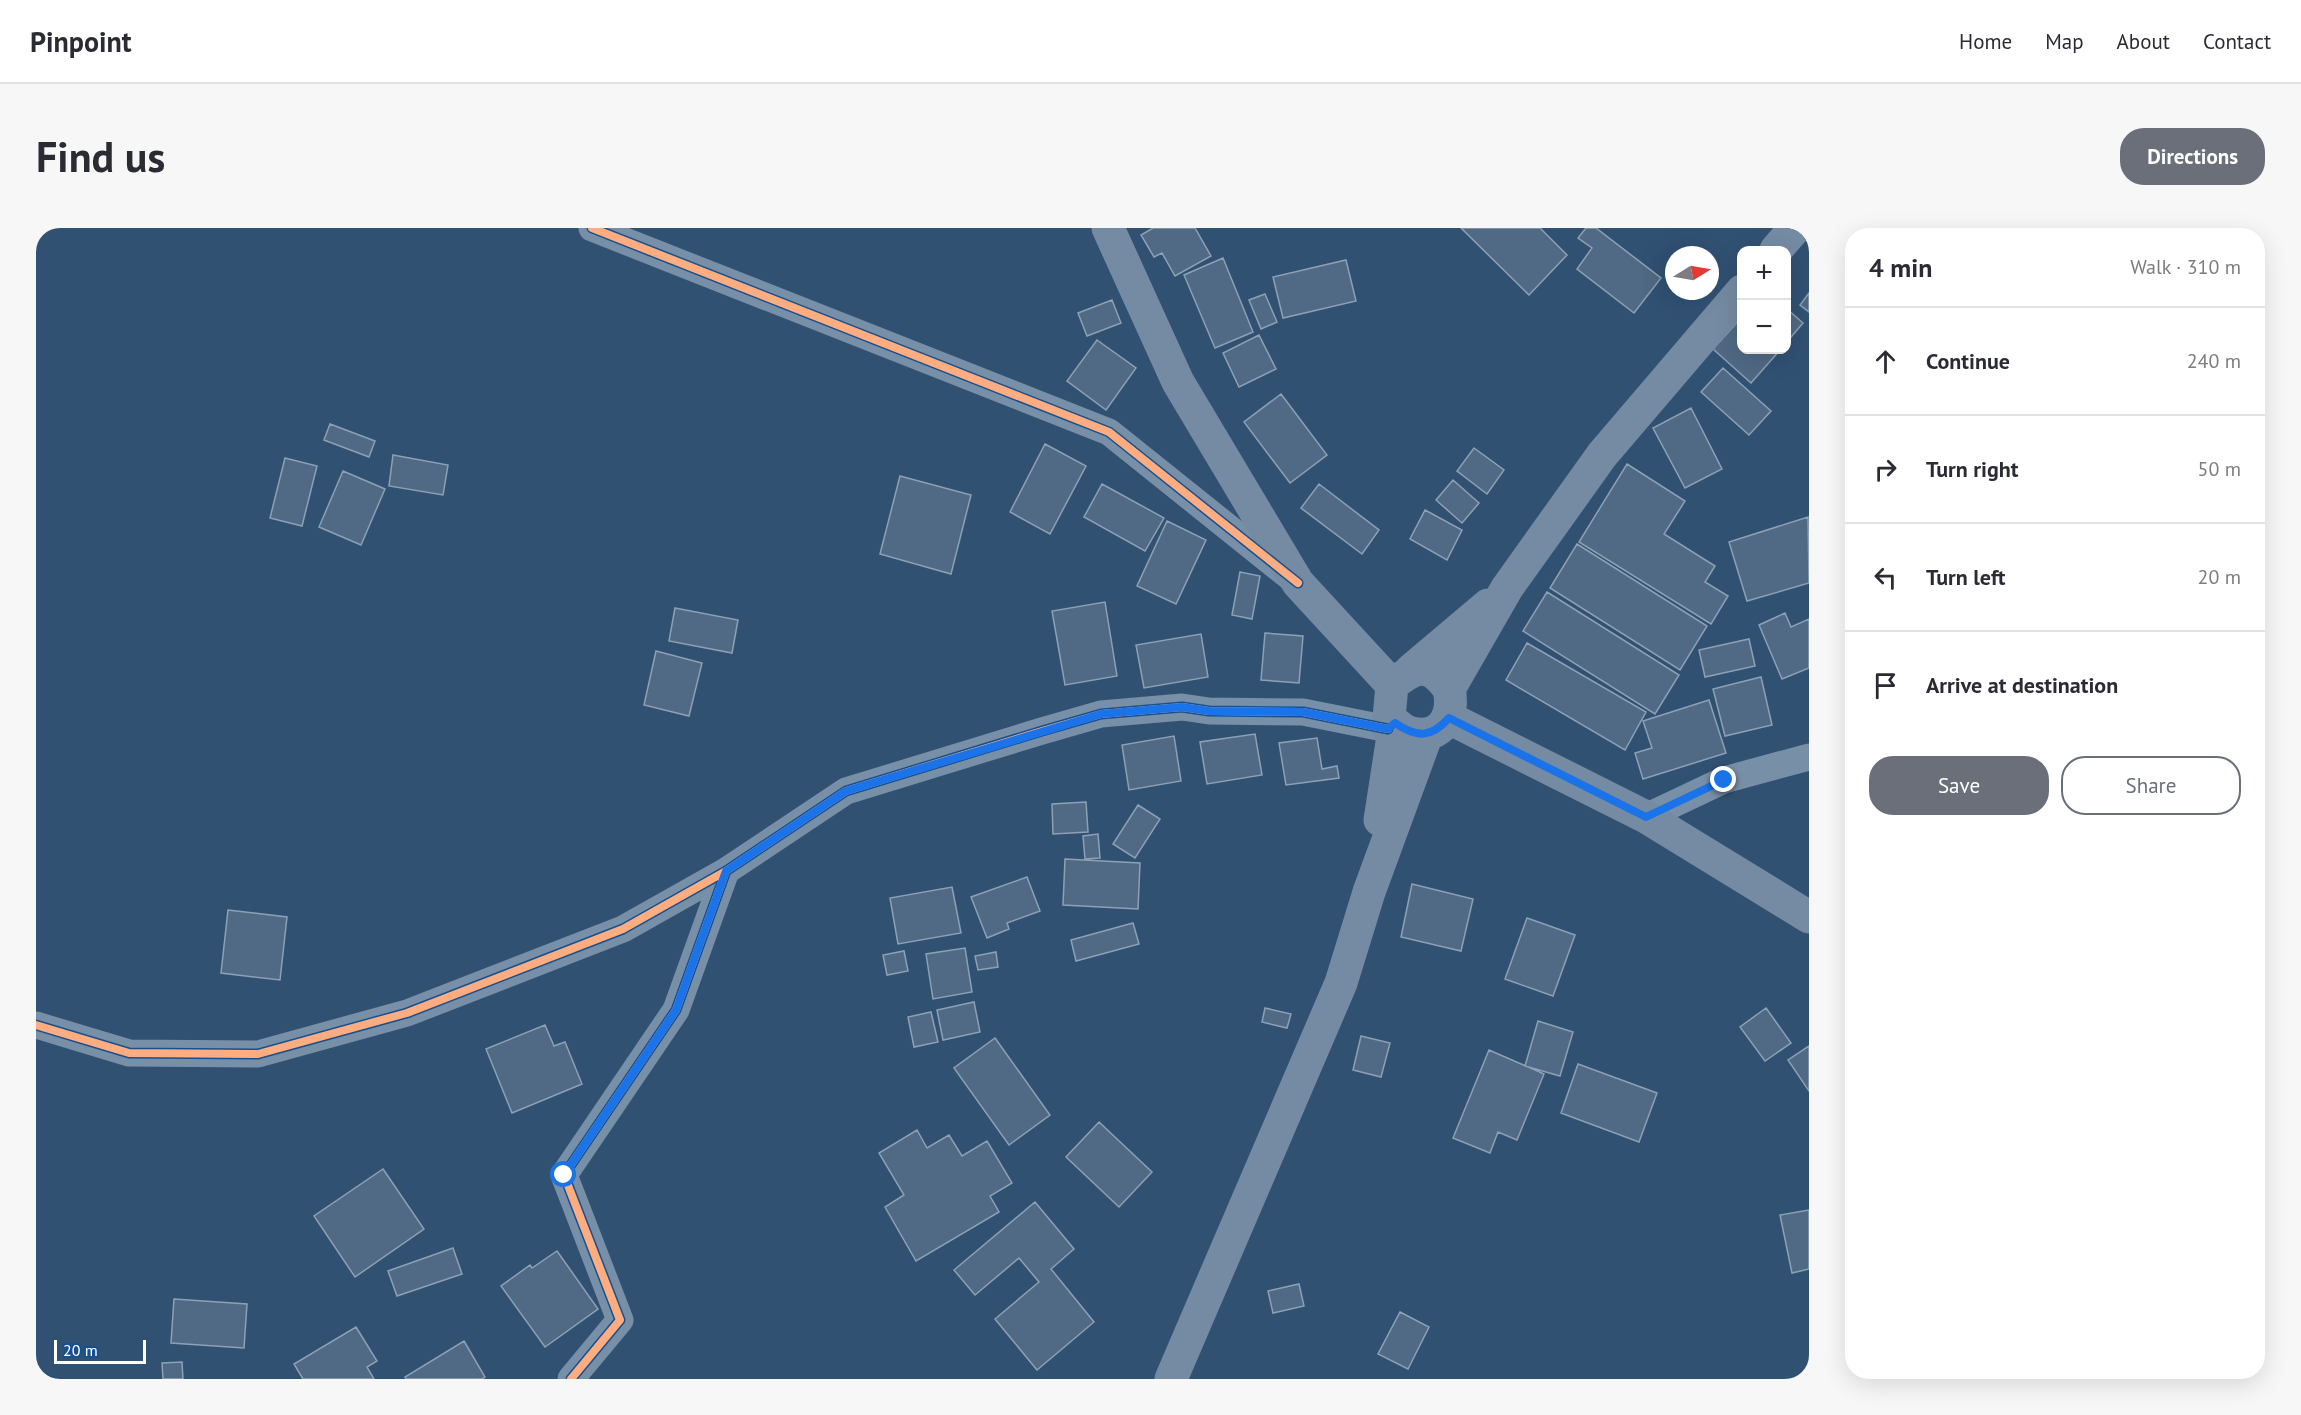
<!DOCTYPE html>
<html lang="en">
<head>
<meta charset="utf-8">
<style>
  :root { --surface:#fff; --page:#f7f7f7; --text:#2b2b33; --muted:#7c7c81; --line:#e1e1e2; --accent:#6a6f79 }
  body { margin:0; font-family:"PT Sans",sans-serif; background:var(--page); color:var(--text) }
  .controls { position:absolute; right:18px; top:18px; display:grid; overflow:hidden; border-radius:12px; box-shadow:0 6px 24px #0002 }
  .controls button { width:54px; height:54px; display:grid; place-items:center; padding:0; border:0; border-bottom:2px solid var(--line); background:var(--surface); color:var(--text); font:30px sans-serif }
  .compass { position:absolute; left:1629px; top:18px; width:54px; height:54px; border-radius:50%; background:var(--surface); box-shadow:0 6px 24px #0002; rotate:79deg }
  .scale { position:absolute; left:18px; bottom:15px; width:92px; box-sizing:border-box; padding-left:6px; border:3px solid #fff; border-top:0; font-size:16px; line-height:21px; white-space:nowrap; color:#fff; -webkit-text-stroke:4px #16508e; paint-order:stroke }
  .stop { position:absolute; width:18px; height:18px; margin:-14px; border:4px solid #1a73e8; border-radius:50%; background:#fff }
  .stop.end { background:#1a73e8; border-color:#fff; box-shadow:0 2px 6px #0008 }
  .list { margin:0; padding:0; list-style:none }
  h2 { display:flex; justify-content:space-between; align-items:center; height:78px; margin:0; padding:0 24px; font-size:26px }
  h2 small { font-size:20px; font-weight:400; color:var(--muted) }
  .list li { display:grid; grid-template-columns:39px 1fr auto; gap:18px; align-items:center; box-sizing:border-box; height:108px; padding:0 24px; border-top:2px solid var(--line) }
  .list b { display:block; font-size:22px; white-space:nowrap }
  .list em { font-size:20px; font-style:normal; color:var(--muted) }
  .actions { display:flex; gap:12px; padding:18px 24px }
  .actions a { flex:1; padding:14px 0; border:2px solid var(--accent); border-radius:24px; text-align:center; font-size:21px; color:var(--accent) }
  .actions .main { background:var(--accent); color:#fff }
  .icon { flex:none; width:33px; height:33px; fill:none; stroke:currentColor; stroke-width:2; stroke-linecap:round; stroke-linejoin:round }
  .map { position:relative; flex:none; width:1773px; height:1151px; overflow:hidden; border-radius:24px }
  header { display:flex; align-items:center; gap:36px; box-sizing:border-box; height:84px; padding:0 30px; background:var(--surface); border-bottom:2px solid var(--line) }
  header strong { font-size:28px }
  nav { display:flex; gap:33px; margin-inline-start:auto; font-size:21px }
  .intro { display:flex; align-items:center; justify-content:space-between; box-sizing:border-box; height:144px; padding:0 36px }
  h1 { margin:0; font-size:42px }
  .button { padding:15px 27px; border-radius:24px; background:var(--accent); color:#fff; font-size:21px; font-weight:700 }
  main { display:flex; gap:36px; padding:0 36px }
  aside { flex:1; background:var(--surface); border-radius:24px; box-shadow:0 6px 24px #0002 }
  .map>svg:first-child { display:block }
  .building { fill:#506984; stroke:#8da1b4; stroke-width:1.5 }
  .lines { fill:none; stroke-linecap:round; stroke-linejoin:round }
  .street { stroke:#7890a7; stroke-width:27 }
  .secondary { stroke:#748ba3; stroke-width:33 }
  .cycleway-casing { stroke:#16508e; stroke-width:11 }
  .cycleway { stroke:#ffac80; stroke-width:8 }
  .route { stroke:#1a73e8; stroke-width:8 }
</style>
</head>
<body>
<header>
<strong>Pinpoint</strong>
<nav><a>Home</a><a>Map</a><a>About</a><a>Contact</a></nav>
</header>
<div class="intro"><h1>Find us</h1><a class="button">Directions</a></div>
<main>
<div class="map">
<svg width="1773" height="1151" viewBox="0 0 1773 1151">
  <rect width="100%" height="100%" fill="#315173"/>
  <path class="building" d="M 1117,0 L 1159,0 L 1175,28 L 1139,48 L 1126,25 L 1118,29 L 1105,7 Z
    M 1425,0 L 1504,0 L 1531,27 L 1493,67 Z
    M 1550,0 L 1560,0 L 1625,50 L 1598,85 L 1541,41 L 1556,20 L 1542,10 Z
    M 1187,30 L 1217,104 L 1179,120 L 1148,47 Z
    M 1310,32 L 1320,73 L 1247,90 L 1237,49 Z
    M 1773,65 L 1773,84 L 1764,77 Z
    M 1229,66 L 1241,94 L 1225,101 L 1213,72 Z
    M 1076,72 L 1085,95 L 1051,108 L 1042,85 Z
    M 1750,80 L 1767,95 L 1750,115 Z
    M 1706,89 L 1706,122 L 1744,122 L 1715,155 L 1677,121 Z
    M 1223,107 L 1240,141 L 1203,159 L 1187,125 Z
    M 1061,112 L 1100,140 L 1070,182 L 1031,153 Z
    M 1687,140 L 1735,183 L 1713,207 L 1665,164 Z
    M 1245,166 L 1291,227 L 1254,255 L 1208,194 Z
    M 1655,180 L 1686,241 L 1649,260 L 1617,200 Z
    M 294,196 L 339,213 L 333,229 L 288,212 Z
    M 1009,216 L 1050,238 L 1014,306 L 974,284 Z
    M 1438,220 L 1468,242 L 1451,266 L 1421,243 Z
    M 357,227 L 412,237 L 407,267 L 353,258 Z
    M 249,230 L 281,238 L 266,298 L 234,290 Z
    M 1591,236 L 1649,273 L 1628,306 L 1679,338 L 1669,354 L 1692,368 L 1675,396 L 1543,314 Z
    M 307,243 L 349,261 L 325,317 L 283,299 Z
    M 864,248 L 935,267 L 915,346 L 844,326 Z
    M 1417,252 L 1443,275 L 1426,295 L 1400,272 Z
    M 1066,256 L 1128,290 L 1109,323 L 1048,289 Z
    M 1283,256 L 1343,302 L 1326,326 L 1265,280 Z
    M 1389,282 L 1426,302 L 1411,332 L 1374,311 Z
    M 1772,289 L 1773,355 L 1711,373 L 1693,314 Z
    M 1131,293 L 1170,312 L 1140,376 L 1101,358 Z
    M 1541,316 L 1671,398 L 1644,442 L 1514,360 Z
    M 1204,344 L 1224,348 L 1216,391 L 1196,387 Z
    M 1511,364 L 1643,447 L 1619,486 L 1487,403 Z
    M 1069,374 L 1081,448 L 1029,457 L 1016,383 Z
    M 639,380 L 702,392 L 696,425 L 633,413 Z
    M 1749,385 L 1755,399 L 1773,391 L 1773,440 L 1746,451 L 1723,397 Z
    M 1229,405 L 1267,408 L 1263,455 L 1225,452 Z
    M 1165,406 L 1172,449 L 1108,460 L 1100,417 Z
    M 1713,411 L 1719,438 L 1669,449 L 1663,422 Z
    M 1491,415 L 1610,484 L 1589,522 L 1470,452 Z
    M 620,423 L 666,435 L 653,488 L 608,477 Z
    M 1725,449 L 1736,497 L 1689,508 L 1677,461 Z
    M 1673,472 L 1690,525 L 1607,551 L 1599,525 L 1616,520 L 1607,493 Z
    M 1219,506 L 1226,547 L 1171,556 L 1164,514 Z
    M 1138,508 L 1145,553 L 1093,562 L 1086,517 Z
    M 1281,510 L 1286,541 L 1301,538 L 1303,550 L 1250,557 L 1243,515 Z
    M 1050,574 L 1052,604 L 1017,606 L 1016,576 Z
    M 1102,577 L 1124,591 L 1099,630 L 1077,616 Z
    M 1062,606 L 1064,630 L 1049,631 L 1047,608 Z
    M 1029,631 L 1104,635 L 1102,681 L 1027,677 Z
    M 991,649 L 1004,683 L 971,695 L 973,701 L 951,710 L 935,669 Z
    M 1376,656 L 1437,671 L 1425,723 L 1365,709 Z
    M 916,659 L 925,705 L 862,716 L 854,670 Z
    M 192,682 L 251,689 L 244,752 L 185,745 Z
    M 1491,690 L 1539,707 L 1517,768 L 1469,751 Z
    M 1097,695 L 1103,716 L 1040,733 L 1035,712 Z
    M 929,720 L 936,764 L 897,771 L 890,726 Z
    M 868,723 L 872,743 L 851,747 L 847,727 Z
    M 960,724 L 962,739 L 942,742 L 939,728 Z
    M 938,774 L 944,804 L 907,812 L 901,782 Z
    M 1229,780 L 1255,786 L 1251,800 L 1226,794 Z
    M 1730,780 L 1755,815 L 1729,833 L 1704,799 Z
    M 895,784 L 902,814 L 878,819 L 872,789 Z
    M 1502,793 L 1537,804 L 1524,848 L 1489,838 Z
    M 509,797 L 518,818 L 529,814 L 546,856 L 476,885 L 450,821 Z
    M 1325,808 L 1354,815 L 1345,849 L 1317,842 Z
    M 959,810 L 1014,887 L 973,917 L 918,840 Z
    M 1773,818 L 1773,863 L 1752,832 Z
    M 1453,822 L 1508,846 L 1481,912 L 1462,904 L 1454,925 L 1417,910 Z
    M 1542,836 L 1621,865 L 1603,914 L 1525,885 Z
    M 1063,894 L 1116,944 L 1083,979 L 1030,929 Z
    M 881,902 L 891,920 L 913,907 L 926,928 L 951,913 L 976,955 L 954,968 L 963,984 L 880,1033 L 849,979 L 868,967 L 843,925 Z
    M 347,941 L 388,1001 L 319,1049 L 278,988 Z
    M 999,974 L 1038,1021 L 1015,1041 L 1058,1094 L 1001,1142 L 959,1091 L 1003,1054 L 983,1030 L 939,1067 L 918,1042 Z
    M 1773,982 L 1773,1041 L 1756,1045 L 1744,987 Z
    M 417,1020 L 426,1046 L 361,1068 L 352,1043 Z
    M 521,1023 L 562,1081 L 509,1119 L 465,1058 L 494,1037 L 496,1040 Z
    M 1263,1056 L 1268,1078 L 1237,1085 L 1232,1063 Z
    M 138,1071 L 211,1076 L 208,1120 L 135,1115 Z
    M 1364,1084 L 1393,1099 L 1372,1141 L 1342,1126 Z
    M 320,1099 L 341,1133 L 331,1139 L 338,1151 L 267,1151 L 258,1136 Z
    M 428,1113 L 449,1149 L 446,1151 L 370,1151 L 369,1149 Z
    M 146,1134 L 147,1151 L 127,1151 L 126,1135 Z"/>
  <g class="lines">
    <path class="street" d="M 556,0 L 1073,204 L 1254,349
      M 1610,589 L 1688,552 L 1773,529
      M 0,797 L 93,825 L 222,826 L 371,785 L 587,701 L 690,643 L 810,563 L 1006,503 L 1065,486 L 1146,479 L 1173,483 L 1267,484 L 1352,501
      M 535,1151 L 584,1092 L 528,947 L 640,782 L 690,643"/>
    <path class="secondary" d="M 1072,0 L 1142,154 L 1262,355 L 1356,457
      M 1740,22 L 1759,0
      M 1375,442 L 1452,377
      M 1413,461 C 1392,433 1380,438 1356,457 L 1352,501 L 1359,495 C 1364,499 1370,504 1376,505 C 1406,512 1419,487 1413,461 L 1471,360 L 1566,227 L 1706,63
      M 1413,490 L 1610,589 L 1773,689
      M 1344,592 L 1359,495
      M 1135,1151 L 1305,755 L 1333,664 L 1391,506"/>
    <g class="cycleway-casing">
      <path id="cycleway" d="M 556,0 L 1073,204 L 1262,355
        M 0,797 L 93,825 L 222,826 L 371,785 L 587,701 L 690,643 L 810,563 L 1006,503 L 1065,486 L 1146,479 L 1173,483 L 1267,484 L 1352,501
        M 535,1151 L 584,1092 L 528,947 L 640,782 L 690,643"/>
    </g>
    <use href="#cycleway" class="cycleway"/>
  </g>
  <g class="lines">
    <path class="route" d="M 528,947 L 640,782 L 690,643 L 810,563 L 1065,486 L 1146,479 L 1173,483 L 1267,484 L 1352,501 L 1359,495 C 1381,510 1395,510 1413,490 L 1610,589 L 1688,552"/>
  </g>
</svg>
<div class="controls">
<button>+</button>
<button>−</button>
</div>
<svg class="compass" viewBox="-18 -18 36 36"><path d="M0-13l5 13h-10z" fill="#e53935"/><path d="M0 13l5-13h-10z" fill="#7c7c81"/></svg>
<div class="scale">20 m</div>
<div class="stop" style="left:528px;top:947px"></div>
<div class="stop end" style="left:1688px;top:552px"></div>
</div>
<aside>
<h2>4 min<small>Walk · 310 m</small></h2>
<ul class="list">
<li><svg class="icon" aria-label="ahead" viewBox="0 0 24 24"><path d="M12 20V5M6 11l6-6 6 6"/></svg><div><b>Continue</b></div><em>240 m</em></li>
<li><svg class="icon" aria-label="right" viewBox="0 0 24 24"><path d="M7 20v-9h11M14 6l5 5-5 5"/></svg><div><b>Turn right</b></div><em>50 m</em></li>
<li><svg class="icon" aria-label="left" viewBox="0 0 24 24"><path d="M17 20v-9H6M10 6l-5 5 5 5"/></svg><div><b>Turn left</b></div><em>20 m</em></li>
<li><svg class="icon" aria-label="arrive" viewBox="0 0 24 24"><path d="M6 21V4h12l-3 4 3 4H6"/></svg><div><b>Arrive at destination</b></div></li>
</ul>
<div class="actions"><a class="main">Save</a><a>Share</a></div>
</aside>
</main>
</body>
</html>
